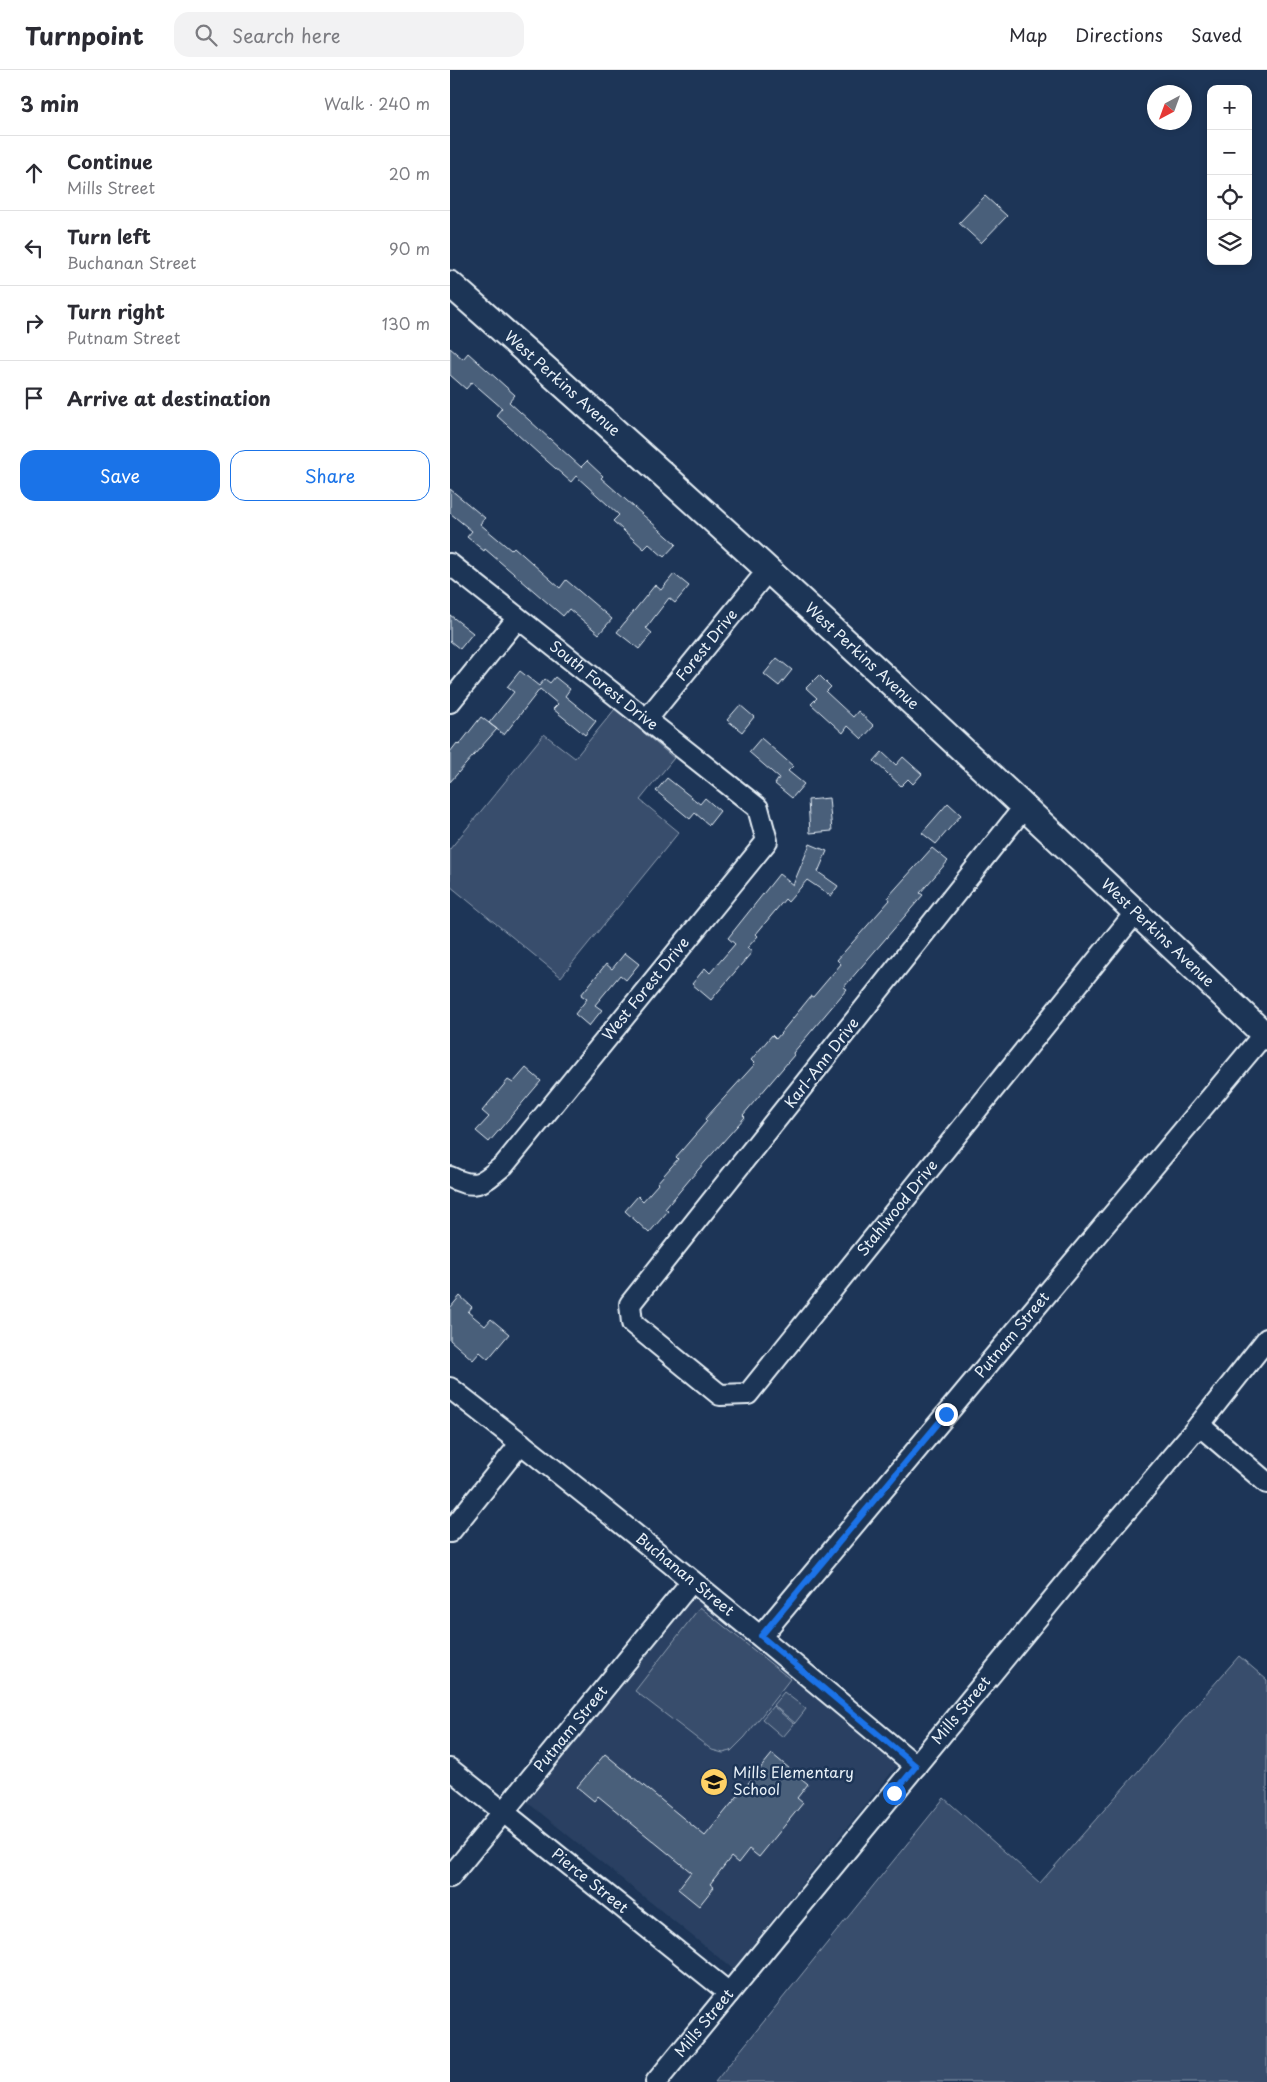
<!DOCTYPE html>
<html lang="en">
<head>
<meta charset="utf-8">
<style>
  :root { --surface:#fff; --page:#f2f2f3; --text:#2b2b33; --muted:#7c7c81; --line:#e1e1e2; --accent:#1a73e8 }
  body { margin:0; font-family:"Playpen Sans",sans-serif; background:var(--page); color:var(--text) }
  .controls { position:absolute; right:15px; top:15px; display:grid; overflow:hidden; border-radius:10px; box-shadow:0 2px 8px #0003 }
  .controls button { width:45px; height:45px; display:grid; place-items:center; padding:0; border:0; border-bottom:1px solid var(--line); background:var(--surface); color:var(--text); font:25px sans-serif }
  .compass { position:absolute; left:697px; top:15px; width:45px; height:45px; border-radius:50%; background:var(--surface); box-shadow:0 2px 8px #0003; rotate:221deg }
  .stop { position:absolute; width:15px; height:15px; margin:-11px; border:4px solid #1a73e8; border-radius:50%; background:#fff }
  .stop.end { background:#1a73e8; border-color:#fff; box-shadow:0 1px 5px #0008 }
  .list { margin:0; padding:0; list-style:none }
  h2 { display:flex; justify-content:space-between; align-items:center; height:65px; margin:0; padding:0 20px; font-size:21px }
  h2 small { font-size:16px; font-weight:400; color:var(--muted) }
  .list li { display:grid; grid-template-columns:32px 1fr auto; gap:15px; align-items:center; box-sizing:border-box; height:75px; padding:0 20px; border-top:1px solid var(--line) }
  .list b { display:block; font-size:19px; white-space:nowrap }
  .list p { margin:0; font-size:16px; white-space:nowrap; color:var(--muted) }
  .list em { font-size:16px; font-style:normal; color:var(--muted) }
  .actions { display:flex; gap:10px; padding:15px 20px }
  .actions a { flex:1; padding:11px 0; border:1px solid var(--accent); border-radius:15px; text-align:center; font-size:18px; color:var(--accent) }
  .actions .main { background:var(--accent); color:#fff }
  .icon { flex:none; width:28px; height:28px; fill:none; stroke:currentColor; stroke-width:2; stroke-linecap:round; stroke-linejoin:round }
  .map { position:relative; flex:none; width:817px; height:2012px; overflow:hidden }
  header { display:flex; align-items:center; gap:30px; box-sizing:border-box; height:70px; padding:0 25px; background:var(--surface); border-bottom:1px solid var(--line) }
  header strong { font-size:24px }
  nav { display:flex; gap:28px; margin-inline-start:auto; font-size:18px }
  .search { width:350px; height:45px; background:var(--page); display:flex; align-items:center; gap:12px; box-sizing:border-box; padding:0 18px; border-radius:15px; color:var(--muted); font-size:19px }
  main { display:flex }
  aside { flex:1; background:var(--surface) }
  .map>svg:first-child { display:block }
  .built { fill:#2a4162 }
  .green { fill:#374d6c; stroke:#909fb2 }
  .building { fill:#495e7a; stroke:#e8f1f8 }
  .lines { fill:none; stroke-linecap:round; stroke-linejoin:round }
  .minor-casing { stroke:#e8f1f8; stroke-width:24 }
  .major-casing { stroke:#e8f1f8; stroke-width:29 }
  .minor { stroke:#1d3557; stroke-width:20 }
  .major { stroke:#1d3557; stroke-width:25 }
  .route { stroke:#1a73e8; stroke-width:6 }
  .labels { text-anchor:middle; stroke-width:5; stroke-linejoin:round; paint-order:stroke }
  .street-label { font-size:15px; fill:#e8f1f8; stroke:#1d3557 }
  .poi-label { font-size:15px; fill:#e8f1f8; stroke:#1d3557; text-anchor:start }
</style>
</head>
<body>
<header>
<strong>Turnpoint</strong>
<div class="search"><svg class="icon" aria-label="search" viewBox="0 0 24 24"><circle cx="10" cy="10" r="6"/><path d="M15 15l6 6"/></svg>Search here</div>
<nav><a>Map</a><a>Directions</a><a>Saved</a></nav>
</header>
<main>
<aside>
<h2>3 min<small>Walk · 240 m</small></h2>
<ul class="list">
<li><svg class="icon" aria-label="ahead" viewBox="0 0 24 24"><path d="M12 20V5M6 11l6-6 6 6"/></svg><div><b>Continue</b><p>Mills Street</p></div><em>20 m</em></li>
<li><svg class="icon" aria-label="left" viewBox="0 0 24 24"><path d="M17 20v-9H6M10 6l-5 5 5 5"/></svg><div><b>Turn left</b><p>Buchanan Street</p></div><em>90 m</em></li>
<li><svg class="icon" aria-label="right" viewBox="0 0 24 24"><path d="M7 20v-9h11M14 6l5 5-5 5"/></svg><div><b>Turn right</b><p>Putnam Street</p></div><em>130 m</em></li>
<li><svg class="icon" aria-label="arrive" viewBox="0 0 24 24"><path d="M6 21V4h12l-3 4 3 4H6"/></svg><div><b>Arrive at destination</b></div></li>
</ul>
<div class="actions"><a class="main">Save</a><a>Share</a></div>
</aside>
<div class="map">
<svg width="817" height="2012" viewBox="0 0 817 2012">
  <rect width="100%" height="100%" fill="#1d3557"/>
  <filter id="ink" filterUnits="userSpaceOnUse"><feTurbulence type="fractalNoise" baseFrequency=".02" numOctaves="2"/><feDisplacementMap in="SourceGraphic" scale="10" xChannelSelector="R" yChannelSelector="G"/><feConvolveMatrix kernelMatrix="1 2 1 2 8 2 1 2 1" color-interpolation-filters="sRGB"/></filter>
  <g filter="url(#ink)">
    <path class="built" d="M 244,1526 L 450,1692 L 283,1899 L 77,1732 Z"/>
    <path class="green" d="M 165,639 L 224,688 L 190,730 L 229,762 L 111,907 L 0,816 L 0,779 L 94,664 L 125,688 Z
      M 250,1537 L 340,1609 L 295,1667 L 281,1681 L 273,1683 L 262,1680 L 185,1621 Z
      M 789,1586 L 817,1610 L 817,2012 L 265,2012 L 494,1728 L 590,1813 Z
      M 334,1622 L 356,1639 L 345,1653 L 323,1635 Z
      M 323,1636 L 344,1654 L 333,1667 L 312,1649 Z"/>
    <path class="building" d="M 535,126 L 557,146 L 531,173 L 509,153 Z
      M 0,278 L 13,289 L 18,283 L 65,325 L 59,332 L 131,397 L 137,391 L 153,406 L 151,408 L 226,474 L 214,487 L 199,474 L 194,479 L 163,451 L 169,445 L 126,406 L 121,412 L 89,384 L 46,345 L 52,338 L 22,312 L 16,319 L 0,305 Z
      M 0,419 L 35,448 L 30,454 L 61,480 L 64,477 L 110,518 L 116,510 L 162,549 L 149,564 L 119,539 L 113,546 L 35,479 L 34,481 L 17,467 L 22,461 L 0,443 Z
      M 224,504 L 239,516 L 225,533 L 219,528 L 196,558 L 202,563 L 189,579 L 167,562 L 205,515 L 211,520 Z
      M 0,545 L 23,563 L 10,579 L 0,571 Z
      M 327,588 L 342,600 L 329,616 L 314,604 Z
      M 70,601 L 89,616 L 95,609 L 100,613 L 105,607 L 120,619 L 115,626 L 146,651 L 135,665 L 103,639 L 108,634 L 90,619 L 54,665 L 39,653 L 64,622 L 57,617 Z
      M 369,605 L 381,617 L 376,622 L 403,647 L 408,641 L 424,656 L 412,669 L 398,656 L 393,663 L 361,634 L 367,628 L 356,618 Z
      M 290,635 L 304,647 L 292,662 L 277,650 Z
      M 31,647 L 47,659 L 0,712 L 0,682 L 7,673 L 9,675 Z
      M 311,668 L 343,696 L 338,701 L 354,714 L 342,728 L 325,714 L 329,708 L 299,682 Z
      M 432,682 L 446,695 L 453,687 L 472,704 L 463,714 L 458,709 L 451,716 L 424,691 Z
      M 217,708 L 250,734 L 255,728 L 270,741 L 259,755 L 245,743 L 240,749 L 206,721 Z
      M 379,728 L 382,761 L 360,763 L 358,730 Z
      M 498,733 L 511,745 L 486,774 L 472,763 Z
      M 360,774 L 377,781 L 368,802 L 388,816 L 381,826 L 357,810 L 338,832 L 335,829 L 306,864 L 308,866 L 297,878 L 302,882 L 261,930 L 242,914 L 255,898 L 260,903 L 285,874 L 278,868 L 329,804 L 343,815 Z
      M 482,778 L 498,791 L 470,823 L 473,825 L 394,917 L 397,919 L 343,983 L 344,985 L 293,1045 L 295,1047 L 240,1109 L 215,1139 L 218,1141 L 199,1163 L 175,1141 L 188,1126 L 193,1131 L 208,1114 L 207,1113 L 228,1089 L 226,1087 L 257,1051 L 255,1049 L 305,994 L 301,990 L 322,965 L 326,969 L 361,926 L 363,927 L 391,894 L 387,890 L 440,830 L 438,827 Z
      M 175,883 L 189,894 L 176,910 L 170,905 L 145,935 L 152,940 L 139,956 L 125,944 L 137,929 L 131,925 L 156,894 L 162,899 Z
      M 76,998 L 91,1011 L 39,1072 L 26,1061 L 39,1047 L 32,1041 L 58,1010 L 63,1013 Z
      M 10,1226 L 22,1237 L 18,1242 L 35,1256 L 41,1249 L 59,1264 L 38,1289 L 30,1282 L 23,1290 L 0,1270 L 0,1238 Z
      M 155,1684 L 255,1766 L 322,1684 L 358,1714 L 347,1728 L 353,1733 L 309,1787 L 299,1779 L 288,1793 L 281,1787 L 260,1814 L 264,1817 L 249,1836 L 228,1819 L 241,1802 L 148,1726 L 144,1731 L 127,1717 Z"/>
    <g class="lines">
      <g class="minor-casing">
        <g id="minor">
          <path id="s1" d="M 0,494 L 308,738 L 317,771 L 54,1095 C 33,1112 28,1121 0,1107"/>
          <path d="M 0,632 L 67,549"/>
          <path id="s2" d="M 197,649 L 318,500"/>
          <path id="s3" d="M 575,736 L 180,1234 L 182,1253 L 270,1325 L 298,1324 L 686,842"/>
          <path id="s4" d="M 0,1318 C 158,1440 313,1568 466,1696"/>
          <path d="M 749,1355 L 817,1413"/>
          <path d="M 0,1462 L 71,1373"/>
          <path id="s5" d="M 311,1566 L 814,964"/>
          <path id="s6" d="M 0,1699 L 279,1923"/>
          <path id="s7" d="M 0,1807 L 242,1511"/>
          <path id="s8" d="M 206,2012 L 644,1479 L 749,1355 L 817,1269"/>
        </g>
      </g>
      <g class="major-casing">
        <g id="major">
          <path id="s9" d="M 0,214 C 278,459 549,711 817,967"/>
        </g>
      </g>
      <use href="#minor" class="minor"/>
      <use href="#major" class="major"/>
    </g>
  </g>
  <g class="lines" filter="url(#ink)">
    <path class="route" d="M 444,1723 L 466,1696 L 311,1566 L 496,1344"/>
  </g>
  <defs>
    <g id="school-disc" transform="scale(1.4375)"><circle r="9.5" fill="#ffd166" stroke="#1d3557"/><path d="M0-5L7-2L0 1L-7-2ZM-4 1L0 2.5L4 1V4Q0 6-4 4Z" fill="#111"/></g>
  </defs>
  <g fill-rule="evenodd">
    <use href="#school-disc" x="264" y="1712"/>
  </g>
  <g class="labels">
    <g class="street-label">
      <text dy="5" stroke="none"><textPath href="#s9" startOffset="150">West Perkins Avenue</textPath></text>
      <text dy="5" stroke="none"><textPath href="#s2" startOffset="95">Forest Drive</textPath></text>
      <text dy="5" stroke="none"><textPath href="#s9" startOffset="555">West Perkins Avenue</textPath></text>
      <text dy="5" stroke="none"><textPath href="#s1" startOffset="196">South Forest Drive</textPath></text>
      <text dy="5" stroke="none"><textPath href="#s9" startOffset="960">West Perkins Avenue</textPath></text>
      <text transform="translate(196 919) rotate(-51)" y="5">West Forest Drive</text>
      <text transform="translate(372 993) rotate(-52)" y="5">Karl-Ann Drive</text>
      <text dy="5" stroke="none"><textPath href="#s3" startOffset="1035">Stahlwood Drive</textPath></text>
      <text dy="5" stroke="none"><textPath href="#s5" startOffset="392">Putnam Street</textPath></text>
      <text dy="5" stroke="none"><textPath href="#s4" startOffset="300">Buchanan Street</textPath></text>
      <text dy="5" stroke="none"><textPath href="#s8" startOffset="481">Mills Street</textPath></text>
      <text dy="5" stroke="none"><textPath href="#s7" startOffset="191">Putnam Street</textPath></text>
      <text dy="5" stroke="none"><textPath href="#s6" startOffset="179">Pierce Street</textPath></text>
      <text dy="5" stroke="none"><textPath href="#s8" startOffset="76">Mills Street</textPath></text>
    </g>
    <g class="poi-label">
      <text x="283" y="1708">Mills Elementary<tspan x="283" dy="17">School</tspan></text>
    </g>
  </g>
</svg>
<div class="controls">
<button>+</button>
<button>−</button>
<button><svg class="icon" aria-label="locate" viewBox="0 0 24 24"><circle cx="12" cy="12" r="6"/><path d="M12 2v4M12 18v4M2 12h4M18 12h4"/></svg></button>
<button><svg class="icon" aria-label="layers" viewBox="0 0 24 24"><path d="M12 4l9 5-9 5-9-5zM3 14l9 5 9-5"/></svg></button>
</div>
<svg class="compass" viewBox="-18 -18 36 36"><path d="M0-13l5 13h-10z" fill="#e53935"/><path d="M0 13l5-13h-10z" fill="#7c7c81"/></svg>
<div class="stop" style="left:444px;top:1723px"></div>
<div class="stop end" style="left:496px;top:1344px"></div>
</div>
</main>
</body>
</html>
